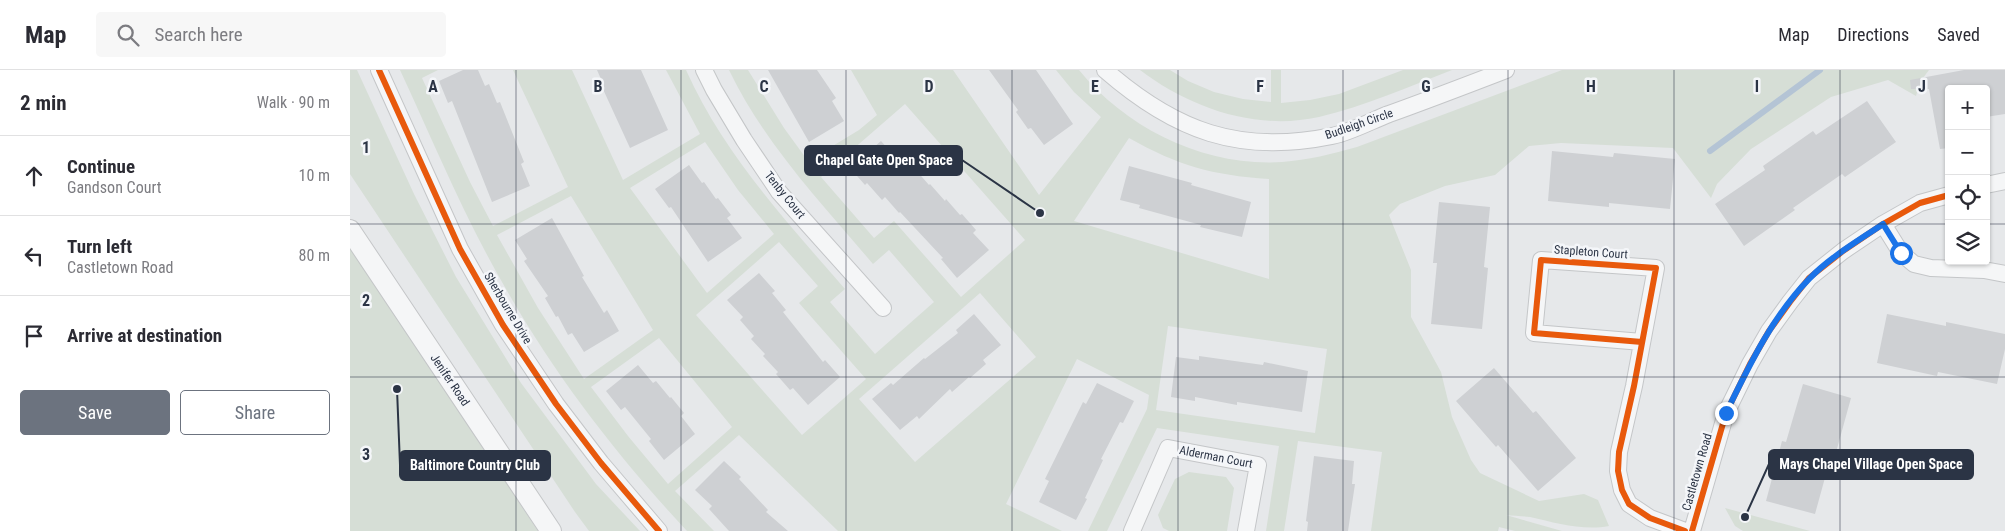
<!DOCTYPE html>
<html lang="en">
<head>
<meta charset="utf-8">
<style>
  :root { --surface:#fff; --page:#f7f7f7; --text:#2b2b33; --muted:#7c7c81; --line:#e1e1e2; --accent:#6c737f }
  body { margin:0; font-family:"Roboto Condensed",sans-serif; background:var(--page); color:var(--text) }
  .controls { position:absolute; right:15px; top:15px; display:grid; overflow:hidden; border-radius:5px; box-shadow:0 1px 4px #0004 }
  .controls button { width:45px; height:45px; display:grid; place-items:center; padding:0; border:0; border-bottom:1px solid var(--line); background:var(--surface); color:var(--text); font:25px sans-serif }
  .stop { position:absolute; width:15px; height:15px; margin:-11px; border:4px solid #1a73e8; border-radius:50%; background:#fff }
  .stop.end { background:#1a73e8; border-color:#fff; box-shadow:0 1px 5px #0008 }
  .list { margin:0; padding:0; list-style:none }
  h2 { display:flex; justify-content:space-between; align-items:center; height:65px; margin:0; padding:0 20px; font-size:21px }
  h2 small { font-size:16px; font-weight:400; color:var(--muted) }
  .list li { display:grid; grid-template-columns:32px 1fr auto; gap:15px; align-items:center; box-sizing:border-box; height:80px; padding:0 20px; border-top:1px solid var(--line) }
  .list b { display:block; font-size:19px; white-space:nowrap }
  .list p { margin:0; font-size:16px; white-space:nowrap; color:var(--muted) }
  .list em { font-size:16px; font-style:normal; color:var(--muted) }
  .actions { display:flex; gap:10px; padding:15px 20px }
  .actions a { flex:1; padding:11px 0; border:1px solid var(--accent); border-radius:5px; text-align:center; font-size:18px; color:var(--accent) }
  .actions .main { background:var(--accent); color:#fff }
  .icon { flex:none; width:28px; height:28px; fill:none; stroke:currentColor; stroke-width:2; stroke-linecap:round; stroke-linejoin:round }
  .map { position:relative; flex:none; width:1655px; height:461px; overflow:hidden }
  header { display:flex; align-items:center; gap:30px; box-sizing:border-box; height:70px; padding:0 25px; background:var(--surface); border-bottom:1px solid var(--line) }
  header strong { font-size:24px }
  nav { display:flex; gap:28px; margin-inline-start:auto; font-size:18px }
  .search { width:350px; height:45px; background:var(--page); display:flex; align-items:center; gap:12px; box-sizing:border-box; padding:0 18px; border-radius:5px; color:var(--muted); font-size:19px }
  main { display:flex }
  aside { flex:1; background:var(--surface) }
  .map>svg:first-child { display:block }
  .green { fill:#d6ded6; fill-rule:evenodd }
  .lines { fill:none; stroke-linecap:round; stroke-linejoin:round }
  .stream { stroke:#b4c4d5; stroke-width:6 }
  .building { fill:#ced0d3 }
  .minor-casing { stroke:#c4c6c8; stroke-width:18 }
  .tertiary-casing { stroke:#c4c6c8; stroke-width:22 }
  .minor { stroke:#f5f6f7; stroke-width:16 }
  .tertiary { stroke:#f5f6f7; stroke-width:20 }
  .cycleway-casing { stroke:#f4f6f9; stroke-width:9 }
  .cycleway { stroke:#e8590c; stroke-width:6 }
  .route { stroke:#1a73e8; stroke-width:6 }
  .grid { fill:none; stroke:#2b3445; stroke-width:1; stroke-opacity:0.55 }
  .labels { text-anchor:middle; stroke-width:5; stroke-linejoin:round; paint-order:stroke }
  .street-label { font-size:12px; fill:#2b3445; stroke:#f4f6f9 }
  .grid-label { font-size:16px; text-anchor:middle; font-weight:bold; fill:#2b3445; stroke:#f4f6f9; stroke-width:5; stroke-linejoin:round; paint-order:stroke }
  .leader { fill:none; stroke:#2b3445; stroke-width:2 }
  .callout-dot { fill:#2b3445; stroke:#f4f6f9; stroke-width:2 }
  .callout { fill:#2b3445; stroke:#2b3445; stroke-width:2 }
  .callout-label { font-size:14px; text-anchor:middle; font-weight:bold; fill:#fff }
</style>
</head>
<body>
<header>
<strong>Map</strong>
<div class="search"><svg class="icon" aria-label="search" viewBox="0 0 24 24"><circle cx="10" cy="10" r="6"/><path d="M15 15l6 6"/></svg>Search here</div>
<nav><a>Map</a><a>Directions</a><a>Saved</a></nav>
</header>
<main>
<aside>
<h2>2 min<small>Walk · 90 m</small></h2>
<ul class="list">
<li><svg class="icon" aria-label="ahead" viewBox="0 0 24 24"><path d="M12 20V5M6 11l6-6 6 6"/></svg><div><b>Continue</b><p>Gandson Court</p></div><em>10 m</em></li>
<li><svg class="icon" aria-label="left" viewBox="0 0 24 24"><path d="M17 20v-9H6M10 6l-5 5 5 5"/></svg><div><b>Turn left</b><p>Castletown Road</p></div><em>80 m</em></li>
<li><svg class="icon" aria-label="arrive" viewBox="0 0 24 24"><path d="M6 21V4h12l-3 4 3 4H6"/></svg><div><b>Arrive at destination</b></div></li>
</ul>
<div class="actions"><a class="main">Save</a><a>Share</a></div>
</aside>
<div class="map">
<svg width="1655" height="461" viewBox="0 0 1655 461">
  <rect width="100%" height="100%" fill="#e6e8ea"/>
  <path class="green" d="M 0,0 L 7,0 L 64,124 L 106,207 L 171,313 L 246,414 L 290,461 L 239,461 L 225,442 L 0,104 Z
    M 50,0 L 88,0 L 72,8 L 120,112 L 143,156 L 218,117 L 163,0 L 222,0 L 273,110 L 350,64 L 316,0 L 336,0 C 373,83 436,151 495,219 L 480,232 L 525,284 L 584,232 L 539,180 L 523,194 C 471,133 414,73 379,0 L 398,0 L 434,58 L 458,91 L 509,60 L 527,45 L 501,0 L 603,0 L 689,125 L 751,47 L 724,22 L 706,0 L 729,0 C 777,59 855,97 932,92 C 958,90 982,84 1007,77 L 1212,0 L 1579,0 L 1570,12 L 1566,26 L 1538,10 L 1481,27 L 1401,79 L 1367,114 L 1361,128 L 1323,78 L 1211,73 L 1179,76 L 1145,105 L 1095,116 L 1050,134 L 1039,145 L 1061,200 L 1061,247 L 1091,302 L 1102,347 L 1121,390 L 1130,403 L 1189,431 L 1234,424 L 1248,430 L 1259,456 C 1233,461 1206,453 1180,447 C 1172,446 1164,446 1156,445 L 1212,461 L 1165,461 L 1149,457 L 1148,461 L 1021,461 L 1032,382 L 948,371 L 934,461 L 916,461 L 929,376 L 807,358 L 757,461 L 738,461 L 797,339 L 799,325 L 727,289 L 656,434 L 712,461 L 488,461 L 389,365 L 325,421 L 364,461 L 337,461 C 266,385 203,303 152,212 C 113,144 83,71 50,0 ZM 555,34 L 675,170 L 611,227 L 544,151 L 524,168 L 471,107 ZM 779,68 C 829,96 861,105 919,109 L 919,209 L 724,151 ZM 355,72 L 388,120 L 424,164 L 357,223 L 280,118 ZM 221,126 L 303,260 L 234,309 L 188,238 L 147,165 ZM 429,172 L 468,216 L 449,233 L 516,309 L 452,365 L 346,245 ZM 630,223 L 686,287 L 565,392 L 509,329 ZM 818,256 L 977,279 L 965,363 L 806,340 ZM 309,268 L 382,357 L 318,414 L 278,366 L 241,317 Z
    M 790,0 L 820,0 L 838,11 L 864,22 L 893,29 L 921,32 L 921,0 L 931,0 L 931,33 L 960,30 L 989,24 L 1053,0 L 1102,0 C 1058,17 1015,36 969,47 C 906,61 840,38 790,0 Z
    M 0,177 L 188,461 L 0,461 Z
    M 839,402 L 876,407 L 884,418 L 877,461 L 819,461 L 813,458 L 808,445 L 825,409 Z
    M 1375,438 L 1460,461 L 1393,461 L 1385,456 Z"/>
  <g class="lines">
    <path class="stream" d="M 1360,81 L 1470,0"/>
  </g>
  <path class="building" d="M 113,0 L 128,0 L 135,16 L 139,14 L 147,33 L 150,32 L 174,92 L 171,94 L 180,116 L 142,132 L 102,31 L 98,33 L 89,11 Z
    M 247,0 L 291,0 L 318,60 L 280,78 L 252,17 L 254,16 Z
    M 418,0 L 467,0 L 486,28 L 482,31 L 494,51 L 459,72 Z
    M 639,0 L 686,0 L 723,54 L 694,75 L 681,58 L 678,59 L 666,42 L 668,40 Z
    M 1614,0 L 1655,0 L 1655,44 L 1636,47 L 1636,19 L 1599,19 L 1599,78 L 1590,79 L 1579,19 L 1561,19 L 1560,10 Z
    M 1517,31 L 1546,72 L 1495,107 L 1492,104 L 1443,138 L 1445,140 L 1394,176 L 1365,134 L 1415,100 L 1413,96 L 1463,61 L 1466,65 Z
    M 531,71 L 546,88 L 549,85 L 563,101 L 565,99 L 579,115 L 580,114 L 595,131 L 596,129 L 610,145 L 612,144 L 626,160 L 623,163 L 639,180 L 607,208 L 591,189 L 593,188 L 550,142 L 549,143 L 535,127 L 532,130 L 517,113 L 515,115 L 500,98 Z
    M 1202,81 L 1263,87 L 1264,83 L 1325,89 L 1320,139 L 1259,133 L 1259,137 L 1198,131 Z
    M 339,95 L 352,113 L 354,112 L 366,129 L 368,128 L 381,145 L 377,148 L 392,168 L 358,192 L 321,137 L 319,138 L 305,119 Z
    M 779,96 L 842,113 L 841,115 L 901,132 L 892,167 L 850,157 L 851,155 L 789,138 L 790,135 L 770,130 Z
    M 1089,132 L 1140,137 L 1134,197 L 1138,198 L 1132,259 L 1081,254 L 1087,193 L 1083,193 Z
    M 202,148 L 234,206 L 232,207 L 254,243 L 257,240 L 269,261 L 234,282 L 222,263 L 218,265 L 208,246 L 206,247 L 195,228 L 198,226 L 174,191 L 177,189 L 165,170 Z
    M 409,203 L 425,221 L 422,223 L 436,240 L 433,242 L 473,292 L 475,290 L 490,307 L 458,335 L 443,318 L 440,320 L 426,304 L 428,302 L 413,286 L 415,284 L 401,269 L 404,266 L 390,250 L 393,247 L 377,230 Z
    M 624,244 L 651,275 L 633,290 L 636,294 L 620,308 L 619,307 L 602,322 L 600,319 L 569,349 L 567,346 L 550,360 L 522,329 L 541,313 L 543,315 L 574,288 L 575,289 L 608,263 L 606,260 Z
    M 1537,244 L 1596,256 L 1596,252 L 1655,264 L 1655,279 L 1647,314 L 1588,302 L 1587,306 L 1527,293 Z
    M 849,286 L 913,295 L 914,292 L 958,301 L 952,342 L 887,332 L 887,335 L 845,327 L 845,331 L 821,327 L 826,287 L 849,290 Z
    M 288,295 L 303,313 L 306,311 L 320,328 L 321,327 L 334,343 L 331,346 L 345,364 L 314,390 L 299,371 L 301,369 L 275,337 L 271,340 L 256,321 Z
    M 1144,298 L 1183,343 L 1186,341 L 1226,388 L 1188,421 L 1148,375 L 1146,377 L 1106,331 Z
    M 747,313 L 784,331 L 773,353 L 770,352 L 751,389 L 753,390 L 735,428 L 737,429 L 726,450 L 689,432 L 699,411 L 695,409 L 733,332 L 736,334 Z
    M 1453,314 L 1501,328 L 1485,386 L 1481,386 L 1465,444 L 1416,431 L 1432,371 L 1436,372 Z
    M 964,386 L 1004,391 L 1002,414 L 1005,414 L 998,461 L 957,461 L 958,452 L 956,451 Z
    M 374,391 L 391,407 L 389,409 L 418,440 L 416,442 L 438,461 L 379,461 L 359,439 L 362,436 L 345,420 Z"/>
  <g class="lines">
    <g class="minor-casing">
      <path id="minor" d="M 29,0 L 110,179 L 153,255 L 206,334 L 251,393 L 309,461
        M 354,0 L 364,20 L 394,70 L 429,122 L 533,238
        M 755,0 C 825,61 889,85 982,66 C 1001,62 1021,51 1039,44 C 1078,30 1117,15 1156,0
        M 1636,115 L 1655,111
        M 1533,154 L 1551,183 L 1564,194 L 1581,198 L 1634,200 L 1655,204
        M 1292,272 L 1184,263 L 1191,190 L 1306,198 L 1284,316 L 1269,382 L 1268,401 L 1272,420 L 1279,434 L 1300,448 L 1335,461
        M 782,461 L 818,378 L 908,395 L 896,461
        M 1342,461 L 1376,343 L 1400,294 L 1419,261 L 1440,232 L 1459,208 L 1493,181 L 1533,154 L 1570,133 L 1599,125"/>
    </g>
    <g class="tertiary-casing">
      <path id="tertiary" d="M 0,160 L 201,461"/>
    </g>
    <use href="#minor" class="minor"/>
    <use href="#tertiary" class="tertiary"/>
    <g class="cycleway-casing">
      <path id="cycleway" d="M 29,0 L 110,179 L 153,255 L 206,334 L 251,393 L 309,461
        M 1292,272 L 1184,263 L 1191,190 L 1306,198 L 1284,316 L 1269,382 L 1268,401 L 1272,420 L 1279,434 L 1300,448 L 1335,461
        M 1342,461 L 1376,343 L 1400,294 L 1419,261 L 1440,232 L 1459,208 L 1493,181 L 1533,154 L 1570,133 L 1599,125"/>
    </g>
    <use href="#cycleway" class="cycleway"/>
  </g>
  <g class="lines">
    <path class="route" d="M 1376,343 C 1399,296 1422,247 1459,209 C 1480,187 1508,171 1533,154 L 1551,183"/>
  </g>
  <path class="grid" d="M 166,0 L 166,461M 331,0 L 331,461M 496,0 L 496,461M 662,0 L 662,461M 828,0 L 828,461M 993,0 L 993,461M 1158,0 L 1158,461M 1324,0 L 1324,461M 1490,0 L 1490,461M 0,154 L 1599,154M 1636,154 L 1655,154M 0,307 L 1655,307"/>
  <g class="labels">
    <g class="street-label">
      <text transform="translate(1009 54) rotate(-19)" y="4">Budleigh Circle</text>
      <text transform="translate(435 125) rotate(51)" y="4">Tenby Court</text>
      <text transform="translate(1241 182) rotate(4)" y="4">Stapleton Court</text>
      <text transform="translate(158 238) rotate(59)" y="4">Sherbourne Drive</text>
      <text transform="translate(100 310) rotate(56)" y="4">Jenifer Road</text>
      <text transform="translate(866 387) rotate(11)" y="4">Alderman Court</text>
      <text transform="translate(1347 402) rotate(-74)" y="4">Castletown Road</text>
    </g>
  </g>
  <g class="grid-label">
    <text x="83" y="22">A</text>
    <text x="248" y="22">B</text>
    <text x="414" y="22">C</text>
    <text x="579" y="22">D</text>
    <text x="745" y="22">E</text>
    <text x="910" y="22">F</text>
    <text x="1076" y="22">G</text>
    <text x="1241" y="22">H</text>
    <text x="1407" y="22">I</text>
    <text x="1572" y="22">J</text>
    <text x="16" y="83">1</text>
    <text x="16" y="236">2</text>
    <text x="16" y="390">3</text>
  </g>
  <path class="leader" d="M690 143L612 90M1395 447L1419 394M47 319L50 395"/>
  <g class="callout-dot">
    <circle cx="690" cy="143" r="5"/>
    <circle cx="1395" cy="447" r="5"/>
    <circle cx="47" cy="319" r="5"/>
  </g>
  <g class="callout">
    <rect x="455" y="76" width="157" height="29" rx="5"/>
    <rect x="1419" y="380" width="204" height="29" rx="5"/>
    <rect x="50" y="381" width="150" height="29" rx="5"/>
  </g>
  <g class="callout-label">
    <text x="534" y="95">Chapel Gate Open Space</text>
    <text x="1521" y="399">Mays Chapel Village Open Space</text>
    <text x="125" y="400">Baltimore Country Club</text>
  </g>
</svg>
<div class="controls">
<button>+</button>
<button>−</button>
<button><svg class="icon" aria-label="locate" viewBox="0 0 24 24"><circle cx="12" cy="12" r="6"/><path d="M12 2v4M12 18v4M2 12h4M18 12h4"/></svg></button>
<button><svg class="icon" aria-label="layers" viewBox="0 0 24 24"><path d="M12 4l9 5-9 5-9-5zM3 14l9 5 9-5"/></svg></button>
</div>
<div class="stop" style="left:1551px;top:183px"></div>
<div class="stop end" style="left:1376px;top:343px"></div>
</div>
</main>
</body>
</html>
